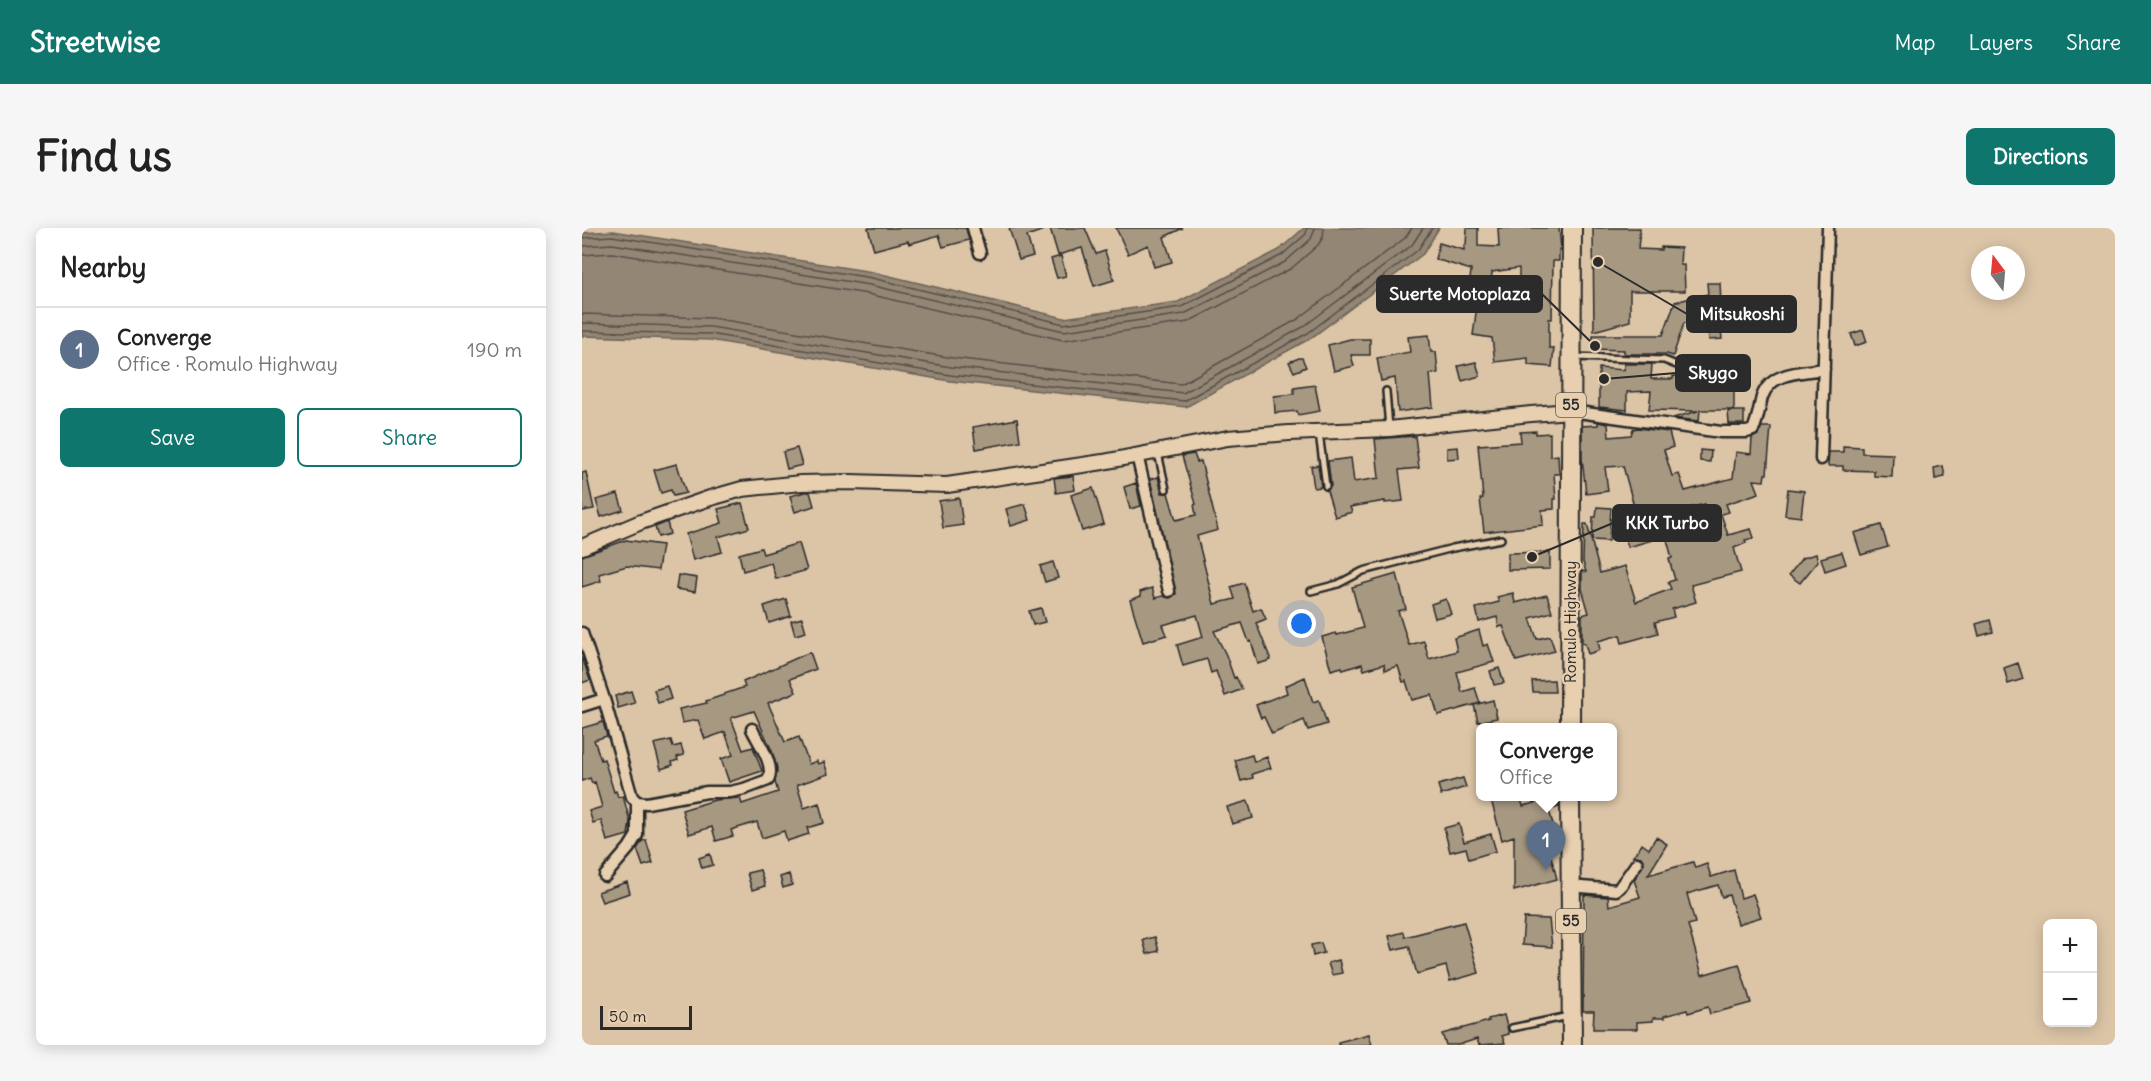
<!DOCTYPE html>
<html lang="en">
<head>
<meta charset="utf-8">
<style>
  :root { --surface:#fff; --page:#f6f6f6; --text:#222; --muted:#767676; --line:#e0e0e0; --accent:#0f766e }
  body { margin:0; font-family:Delius,sans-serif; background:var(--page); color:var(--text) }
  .controls { position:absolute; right:18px; bottom:18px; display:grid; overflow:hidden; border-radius:9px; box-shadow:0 3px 15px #0003 }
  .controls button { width:54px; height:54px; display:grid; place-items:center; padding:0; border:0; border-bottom:2px solid var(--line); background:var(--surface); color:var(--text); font:30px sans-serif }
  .compass { position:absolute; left:1389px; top:18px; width:54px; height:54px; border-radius:50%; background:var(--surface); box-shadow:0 3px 15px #0003; rotate:344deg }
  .scale { position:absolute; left:18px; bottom:15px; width:92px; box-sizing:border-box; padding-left:6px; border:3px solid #2b2b2b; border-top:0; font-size:16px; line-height:21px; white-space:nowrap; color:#2b2b2b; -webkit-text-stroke:4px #e7cfaf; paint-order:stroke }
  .you { position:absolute; left:720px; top:396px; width:21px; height:21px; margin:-15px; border:4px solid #fff; border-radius:50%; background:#1a73e8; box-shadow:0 0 0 9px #1a73e833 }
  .badge { display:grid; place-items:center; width:39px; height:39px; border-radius:50%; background:var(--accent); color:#fff; font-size:20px; font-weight:700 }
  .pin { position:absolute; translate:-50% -50px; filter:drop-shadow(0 2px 3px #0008) }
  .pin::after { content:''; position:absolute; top:32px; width:21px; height:18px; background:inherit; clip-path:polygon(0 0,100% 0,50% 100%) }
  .popup { position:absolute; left:894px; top:495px; width:141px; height:78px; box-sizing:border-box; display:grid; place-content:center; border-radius:9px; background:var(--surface); filter:drop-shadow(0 2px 4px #0005); font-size:20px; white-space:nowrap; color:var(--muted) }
  .popup b { font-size:22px; color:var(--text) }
  .popup::after { content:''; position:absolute; left:50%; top:100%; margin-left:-12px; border:12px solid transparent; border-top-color:var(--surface) }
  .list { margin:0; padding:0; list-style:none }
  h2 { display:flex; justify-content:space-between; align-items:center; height:78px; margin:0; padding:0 24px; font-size:26px }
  h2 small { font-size:20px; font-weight:400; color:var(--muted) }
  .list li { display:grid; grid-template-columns:39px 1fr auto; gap:18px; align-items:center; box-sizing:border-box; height:84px; padding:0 24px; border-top:2px solid var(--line) }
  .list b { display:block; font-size:22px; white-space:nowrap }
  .list p { margin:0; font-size:20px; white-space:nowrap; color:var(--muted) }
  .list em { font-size:20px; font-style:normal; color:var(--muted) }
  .actions { display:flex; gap:12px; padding:18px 24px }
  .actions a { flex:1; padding:14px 0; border:2px solid var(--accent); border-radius:9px; text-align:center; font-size:21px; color:var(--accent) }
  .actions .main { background:var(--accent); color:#fff }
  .map { position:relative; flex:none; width:1533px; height:817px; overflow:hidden; border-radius:9px }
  header { display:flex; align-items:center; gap:36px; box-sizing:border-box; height:84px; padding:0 30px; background:var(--accent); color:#fff }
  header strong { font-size:28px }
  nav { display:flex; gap:33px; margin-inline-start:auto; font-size:21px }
  .intro { display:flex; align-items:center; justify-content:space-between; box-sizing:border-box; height:144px; padding:0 36px }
  h1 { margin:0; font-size:42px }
  .button { padding:15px 27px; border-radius:9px; background:var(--accent); color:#fff; font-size:21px; font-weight:700 }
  main { display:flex; gap:36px; padding:0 36px }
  aside { flex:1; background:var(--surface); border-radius:9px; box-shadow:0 3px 15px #0003 }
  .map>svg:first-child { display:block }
  .water { fill:#948674; stroke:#6a6257; stroke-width:1.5 }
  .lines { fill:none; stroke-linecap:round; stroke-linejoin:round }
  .shore { stroke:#554f48; stroke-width:1.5 }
  .building { fill:#a79882; stroke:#2b2b2b; stroke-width:1.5; fill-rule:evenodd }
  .service-casing { stroke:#2b2b2b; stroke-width:10 }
  .minor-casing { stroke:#2b2b2b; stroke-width:15 }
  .tertiary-casing { stroke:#2b2b2b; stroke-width:18 }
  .trunk-casing { stroke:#2b2b2b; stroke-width:22 }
  .service { stroke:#e7cfaf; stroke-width:5 }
  .minor { stroke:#e7cfaf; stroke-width:10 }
  .tertiary { stroke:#e7cfaf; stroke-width:14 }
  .trunk { stroke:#e7cfaf; stroke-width:18 }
  .labels { text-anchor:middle; stroke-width:4.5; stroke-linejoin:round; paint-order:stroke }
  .shield { fill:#e7cfaf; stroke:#635c53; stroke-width:1.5 }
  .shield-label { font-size:15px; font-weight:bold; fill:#2b2b2b }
  .street-label { font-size:16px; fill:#2b2b2b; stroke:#e7cfaf }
  .leader { fill:none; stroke:#2b2b2b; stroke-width:2 }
  .callout-dot { fill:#2b2b2b; stroke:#e7cfaf; stroke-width:2 }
  .callout { fill:#2b2b2b; stroke:#2b2b2b; stroke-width:2 }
  .callout-label { font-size:18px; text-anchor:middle; font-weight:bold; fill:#fff }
</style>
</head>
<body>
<header>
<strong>Streetwise</strong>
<nav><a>Map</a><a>Layers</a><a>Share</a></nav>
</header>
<div class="intro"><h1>Find us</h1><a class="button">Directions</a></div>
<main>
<aside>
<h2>Nearby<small></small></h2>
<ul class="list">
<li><span class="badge" style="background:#5c6f8a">1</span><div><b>Converge</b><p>Office · Romulo Highway</p></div><em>190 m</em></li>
</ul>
<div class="actions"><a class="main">Save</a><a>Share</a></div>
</aside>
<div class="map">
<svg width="1533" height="817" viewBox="0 0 1533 817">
  <rect width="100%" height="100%" fill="#dcc5a7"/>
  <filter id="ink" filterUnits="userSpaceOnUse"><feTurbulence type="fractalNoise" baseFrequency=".0167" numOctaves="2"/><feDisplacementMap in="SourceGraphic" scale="12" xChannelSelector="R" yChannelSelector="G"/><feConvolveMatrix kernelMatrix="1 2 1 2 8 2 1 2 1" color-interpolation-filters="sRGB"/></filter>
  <g filter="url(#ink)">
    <path class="water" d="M 722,0 L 857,0 L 841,26 L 729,110 L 604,179 L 368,153 L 128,112 L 0,108 L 0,5 L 31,3 L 291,44 L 482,90 L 596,74 L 697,22 Z"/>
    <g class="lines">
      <path class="shore" d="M 0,10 L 30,8 L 290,50 L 482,96 L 599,79 L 700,27 L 724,6 L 725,0
        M 0,18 L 30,16 L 288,57 L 482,103 L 602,86 L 703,34 L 729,11 L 733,0
        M 0,27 L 30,25 L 286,66 L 481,112 L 606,94 L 710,40 L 736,17 L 741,9 L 742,0
        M 0,86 L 130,90 L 371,130 L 599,156 L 716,91 L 823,10 L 830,0
        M 0,95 L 129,99 L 369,139 L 601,165 L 721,99 L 830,17 L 841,0
        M 0,103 L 128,106 L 368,147 L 602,173 L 726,105 L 836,22 L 850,0"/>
    </g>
    <path class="building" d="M 286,0 L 384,0 L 387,12 L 361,19 L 357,7 L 327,16 L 326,13 L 292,22 Z
      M 427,0 L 462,0 L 462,2 L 445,8 L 451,28 L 437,32 Z
      M 468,0 L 503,0 L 514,26 L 523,23 L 532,52 L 512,58 L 500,20 L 476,27 Z
      M 534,0 L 601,0 L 582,9 L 590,34 L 572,39 L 566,17 L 546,26 Z
      M 885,0 L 896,0 L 896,18 L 917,19 L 916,0 L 977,0 L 979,21 L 977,21 L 977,33 L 971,33 L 970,91 L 967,91 L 967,120 L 972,120 L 970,139 L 946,137 L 946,130 L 913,134 L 910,110 L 891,107 L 897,63 L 887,62 L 889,42 L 853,31 L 857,15 L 882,22 L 882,17 L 884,17 ZM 937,40 L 937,66 L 932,65 L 932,73 L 908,72 L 910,44 Z
      M 1011,0 L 1058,0 L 1056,21 L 1079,22 L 1079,19 L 1099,20 L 1098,37 L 1102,37 L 1103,63 L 1048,63 L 1048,93 L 1012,103 Z
      M 479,28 L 484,48 L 475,50 L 469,31 Z
      M 1125,55 L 1138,55 L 1139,76 L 1142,75 L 1143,91 L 1138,91 L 1140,111 L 1127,112 L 1125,94 L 1102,95 L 1091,128 L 1085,126 L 1042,126 L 1042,122 L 1011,121 L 1011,107 L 1081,107 L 1093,74 L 1126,66 Z
      M 1281,102 L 1285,114 L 1273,118 L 1269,106 Z
      M 847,107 L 849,124 L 854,124 L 856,145 L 848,146 L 851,179 L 816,184 L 813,150 L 799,153 L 795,130 L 828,124 L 826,109 Z
      M 768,111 L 788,111 L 788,127 L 769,127 L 772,138 L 752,143 L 746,117 Z
      M 717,130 L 720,130 L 724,139 L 712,144 L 707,134 Z
      M 894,134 L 898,148 L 880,153 L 876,138 Z
      M 1042,136 L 1070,136 L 1069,151 L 1091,151 L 1091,148 L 1152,149 L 1152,182 L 1118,182 L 1117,193 L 1091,190 L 1116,183 L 1067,182 L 1069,163 L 1045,164 L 1045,182 L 1017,179 L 1017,140 L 1042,142 Z
      M 733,157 L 738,183 L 716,187 L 715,183 L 693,185 L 692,168 L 712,166 L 712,160 Z
      M 1146,183 L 1162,183 L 1162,196 L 1147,196 Z
      M 435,191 L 438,213 L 394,221 L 391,199 Z
      M 1016,194 L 1026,196 L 1027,209 L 1049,207 L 1051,201 L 1056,200 L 1087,204 L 1091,219 L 1082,222 L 1090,248 L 1097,246 L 1103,263 L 1151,250 L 1154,224 L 1169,226 L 1170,210 L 1176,207 L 1180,199 L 1189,199 L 1185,246 L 1183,246 L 1182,253 L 1172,252 L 1177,265 L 1144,276 L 1147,284 L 1139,286 L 1146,307 L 1169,301 L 1172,310 L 1163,312 L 1164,315 L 1152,320 L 1159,344 L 1109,357 L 1114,374 L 1090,381 L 1092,389 L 1073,394 L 1076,405 L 1040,415 L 1038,407 L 1016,413 L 1018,422 L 1006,426 L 1003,416 L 1000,415 L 1000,387 L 1007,385 L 1000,361 L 1000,343 L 1004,344 L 1001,334 L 1002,296 L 1005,296 L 1018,345 L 1043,338 L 1054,374 L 1089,361 L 1086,354 L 1093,352 L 1087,331 L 1090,330 L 1084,308 L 1046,319 L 1034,280 L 1053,282 L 1041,238 L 1023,239 L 1026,263 L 1004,266 L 1000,230 L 1000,198 L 1016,197 ZM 1123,276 L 1128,294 L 1108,300 L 1102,281 Z
      M 954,203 L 954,206 L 968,205 L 968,228 L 976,227 L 977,246 L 972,246 L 974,271 L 972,271 L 972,281 L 960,282 L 961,297 L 902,304 L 898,271 L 901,270 L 896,217 L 939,214 L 938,204 Z
      M 833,208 L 837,240 L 817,242 L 821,273 L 803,275 L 803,273 L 768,279 L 770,284 L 753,289 L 745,263 L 749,258 L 746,233 L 769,230 L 772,254 L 797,250 L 793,211 Z
      M 1261,218 L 1280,219 L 1280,225 L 1311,226 L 1310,249 L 1292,248 L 1292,243 L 1261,242 L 1261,238 L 1246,238 L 1247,224 L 1261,224 Z
      M 876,219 L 877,230 L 865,231 L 865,220 Z
      M 215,220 L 220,237 L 205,241 L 201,224 Z
      M 1118,222 L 1129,223 L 1128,234 L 1118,233 Z
      M 612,226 L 615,234 L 619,233 L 636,302 L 615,308 L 632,376 L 653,371 L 649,359 L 662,355 L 671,383 L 679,380 L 684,391 L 674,395 L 689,432 L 676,436 L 669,413 L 667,414 L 660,395 L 632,403 L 644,427 L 652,450 L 654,449 L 660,461 L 643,468 L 634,443 L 629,445 L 625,431 L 601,438 L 595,417 L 621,409 L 615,387 L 581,397 L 585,407 L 561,414 L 548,372 L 559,368 L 558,364 L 570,360 L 573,370 L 581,368 L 588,370 L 594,366 L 568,251 L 576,249 L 580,265 L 586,265 L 594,292 L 614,287 L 612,277 L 614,276 L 600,228 Z
      M 95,236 L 104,265 L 91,268 L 89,262 L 79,265 L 72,242 Z
      M 736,237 L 739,259 L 732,260 L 729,238 Z
      M 1361,238 L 1363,249 L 1353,251 L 1352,240 Z
      M 4,244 L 12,281 L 0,283 L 0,245 Z
      M 491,248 L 493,262 L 474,265 L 472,250 Z
      M 554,255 L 559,278 L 548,281 L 542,259 Z
      M 511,260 L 522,296 L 500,303 L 489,267 Z
      M 1206,261 L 1222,263 L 1219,289 L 1203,287 Z
      M 223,264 L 228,264 L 232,278 L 213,284 L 208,268 Z
      M 36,266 L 41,282 L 19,289 L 14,272 Z
      M 377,270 L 381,297 L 361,300 L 357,273 Z
      M 160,275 L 167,300 L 136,309 L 140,324 L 111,332 L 104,306 L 140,295 L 136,281 Z
      M 443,276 L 448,292 L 429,298 L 424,281 Z
      M 1015,279 L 1029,280 L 1027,313 L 1010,312 L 1011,289 L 1014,289 Z
      M 85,294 L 88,306 L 76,309 L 73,299 Z
      M 1299,297 L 1306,319 L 1279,327 L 1272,305 Z
      M 44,312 L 80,317 L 76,342 L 45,338 L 17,346 L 19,353 L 0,359 L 0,328 Z
      M 217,315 L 225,342 L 194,351 L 189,335 L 161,343 L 157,326 L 179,320 L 181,326 Z
      M 968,324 L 968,341 L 926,342 L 926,325 Z
      M 1260,324 L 1264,336 L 1243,343 L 1239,330 Z
      M 1234,326 L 1236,333 L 1218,355 L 1207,347 L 1220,330 Z
      M 471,334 L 476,350 L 463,354 L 458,338 Z
      M 815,346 L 824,381 L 816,383 L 827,417 L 842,413 L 847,431 L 875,423 L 872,410 L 897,402 L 901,418 L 906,416 L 912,434 L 875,444 L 880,464 L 893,460 L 898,475 L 856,487 L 850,467 L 830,472 L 824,453 L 821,454 L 816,438 L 803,442 L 802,436 L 782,442 L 780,436 L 761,442 L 760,439 L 749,442 L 740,409 L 754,405 L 755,407 L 781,400 L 770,359 Z
      M 96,347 L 115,350 L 113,364 L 94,361 Z
      M 931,365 L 933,375 L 965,367 L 970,384 L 948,390 L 955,411 L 968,408 L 973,423 L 934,433 L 921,398 L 917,399 L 915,389 L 897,394 L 894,380 L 917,374 L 915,369 Z
      M 204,371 L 209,388 L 187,395 L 182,378 Z
      M 864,371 L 869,386 L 853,390 L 849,376 Z
      M 459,380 L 463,394 L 451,397 L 447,383 Z
      M 220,390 L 224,404 L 213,407 L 209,393 Z
      M 1408,392 L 1411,404 L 1397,408 L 1394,396 Z
      M 228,424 L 234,441 L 208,451 L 214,464 L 186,475 L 203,514 L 217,509 L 227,536 L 235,533 L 236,536 L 242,534 L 246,546 L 215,557 L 222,580 L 237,575 L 242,595 L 225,600 L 227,606 L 205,613 L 202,603 L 180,610 L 175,594 L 149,602 L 151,608 L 134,613 L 130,599 L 107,606 L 100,582 L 133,572 L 158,570 L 160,576 L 196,564 L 193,554 L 195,540 L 190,523 L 172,483 L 149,490 L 161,522 L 171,519 L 180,543 L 147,554 L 139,531 L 151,527 L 143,504 L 123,511 L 116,492 L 100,495 L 97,481 L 125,475 L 124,473 L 142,467 L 142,466 L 163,459 L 161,454 Z
      M 0,429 L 8,452 L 0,455 Z
      M 1436,435 L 1441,451 L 1426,456 L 1422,440 Z
      M 917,440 L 922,455 L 912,457 L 908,443 Z
      M 723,449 L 731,474 L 737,472 L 745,496 L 726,502 L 722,492 L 690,506 L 682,489 L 679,490 L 674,477 L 705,465 L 703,458 Z
      M 972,452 L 973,464 L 951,464 L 950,453 Z
      M 85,458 L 89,471 L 76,475 L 72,462 Z
      M 49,463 L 53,475 L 36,480 L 33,468 Z
      M 911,472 L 915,490 L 896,494 L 892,477 Z
      M 21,494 L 25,508 L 12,512 L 19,532 L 22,531 L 32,564 L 34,563 L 36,569 L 41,568 L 48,593 L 46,607 L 25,613 L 19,592 L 11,595 L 7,583 L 20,579 L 13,554 L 10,555 L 8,550 L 0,553 L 0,500 Z
      M 89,512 L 91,519 L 99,517 L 102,527 L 95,529 L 96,532 L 90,534 L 91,537 L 79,541 L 72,516 Z
      M 670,527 L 672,534 L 685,529 L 689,540 L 670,546 L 671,550 L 659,553 L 653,532 Z
      M 881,550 L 884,559 L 859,567 L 856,557 Z
      M 908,568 L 938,568 L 941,578 L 975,569 L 977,579 L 967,582 L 973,604 L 977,603 L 977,619 L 967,621 L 975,651 L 932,663 L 932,608 L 920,612 Z
      M 666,573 L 671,590 L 650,596 L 645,579 Z
      M 877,596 L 882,614 L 909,606 L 914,623 L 887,631 L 884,620 L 868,624 L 862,600 Z
      M 1074,609 L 1085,616 L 1066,647 L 1111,634 L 1113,640 L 1125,636 L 1129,649 L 1152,642 L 1159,670 L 1171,666 L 1179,689 L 1156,696 L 1147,667 L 1140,669 L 1136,657 L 1105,666 L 1113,695 L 1106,697 L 1120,747 L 1157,736 L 1169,775 L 1128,786 L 1126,779 L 1106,785 L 1105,782 L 1082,788 L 1082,790 L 1071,790 L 1071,793 L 1055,794 L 1055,801 L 1011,801 L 1012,783 L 1001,783 L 1002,667 L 1026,669 L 1027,678 L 1058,669 L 1052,652 L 1062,635 L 1059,629 L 1051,628 L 1060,616 L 1067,621 Z
      M 64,612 L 71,635 L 61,638 L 55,621 L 60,613 Z
      M 128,626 L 131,637 L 120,640 L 117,630 Z
      M 178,642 L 183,658 L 170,662 L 165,645 Z
      M 207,646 L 210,657 L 201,660 L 198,649 Z
      M 45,654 L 48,665 L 20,674 L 16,664 Z
      M 942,690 L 967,691 L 970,719 L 940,717 Z
      M 882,694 L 897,745 L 868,753 L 864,738 L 835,746 L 827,718 L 811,722 L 807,708 L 822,704 L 823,709 Z
      M 573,709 L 577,723 L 565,726 L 561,712 Z
      M 739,715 L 742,725 L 731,728 L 729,717 Z
      M 757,732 L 760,745 L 750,747 L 746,735 Z
      M 922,787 L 927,806 L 920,808 L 923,815 L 897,817 L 895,811 L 876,817 L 864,817 L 860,806 L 907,793 L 906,791 Z
      M 787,806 L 790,817 L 756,817 L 756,814 Z"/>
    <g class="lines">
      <g class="service-casing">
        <path id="service" d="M 991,129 L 1082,132 L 1097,138
          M 804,163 L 807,200
          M 737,205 L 744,258
          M 576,225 L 584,261
          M 729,363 L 756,356 L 781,343 L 871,320 L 919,311
          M 930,800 L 987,788"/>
      </g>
      <g class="minor-casing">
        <path id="minor" d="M 391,0 L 398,25
          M 989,183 L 1139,204 L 1165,204 L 1171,202 C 1176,191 1177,181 1180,169 C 1189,143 1219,145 1242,141
          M 555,227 L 587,363
          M 1239,231 L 1246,0
          M 0,405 L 22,471 L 50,569 L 55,574 L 65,575 L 125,564 L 148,564 L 162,561 L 186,552 C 194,538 176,514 170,501
          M 0,478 L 22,471
          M 23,648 L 47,620 L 55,607 L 55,574
          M 988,658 L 1034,662 L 1038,659 L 1055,635"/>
      </g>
      <g class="tertiary-casing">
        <path id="tertiary" d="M 0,319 L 59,294 L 125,271 L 160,261 L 219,255 L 269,254 L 365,257 L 521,234 L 646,210 L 707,205 L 807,201 L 949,186 L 989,183"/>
      </g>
      <g class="trunk-casing">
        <path id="trunk" d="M 988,500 L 990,0
          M 988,568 L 990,817"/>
      </g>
      <use href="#service" class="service"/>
      <use href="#minor" class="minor"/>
      <use href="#tertiary" class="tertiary"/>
      <use href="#trunk" class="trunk"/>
    </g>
  </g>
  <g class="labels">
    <g class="shield">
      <rect x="974" y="165" width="30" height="24" rx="4.5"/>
      <rect x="974" y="681" width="30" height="24" rx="4.5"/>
    </g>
    <g class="shield-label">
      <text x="989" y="182">55</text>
      <text x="989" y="698">55</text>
    </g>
    <g class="street-label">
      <text transform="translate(988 394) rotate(-90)" y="6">Romulo Highway</text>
    </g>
  </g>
  <path class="leader" d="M1013 118L960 66M1016 34L1105 86M1022 151L1094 145M950 329L1031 295"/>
  <g class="callout-dot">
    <circle cx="1013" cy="118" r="6"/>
    <circle cx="1016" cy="34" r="6"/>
    <circle cx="1022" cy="151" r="6"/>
    <circle cx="950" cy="329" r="6"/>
  </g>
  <g class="callout">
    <rect x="795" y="48" width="165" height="36" rx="6"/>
    <rect x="1105" y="68" width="109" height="36" rx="6"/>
    <rect x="1094" y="127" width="74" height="36" rx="6"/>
    <rect x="1031" y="277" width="108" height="36" rx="6"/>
  </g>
  <g class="callout-label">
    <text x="878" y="72">Suerte Motoplaza</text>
    <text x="1160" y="92">Mitsukoshi</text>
    <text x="1131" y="151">Skygo</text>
    <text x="1085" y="301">KKK Turbo</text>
  </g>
</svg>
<div class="controls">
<button>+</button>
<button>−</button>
</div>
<svg class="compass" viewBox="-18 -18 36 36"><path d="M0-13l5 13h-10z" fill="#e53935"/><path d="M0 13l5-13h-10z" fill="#767676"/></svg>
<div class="scale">50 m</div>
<div class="you"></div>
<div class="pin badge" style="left:964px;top:642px;background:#5c6f8a">1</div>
<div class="popup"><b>Converge</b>Office</div>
</div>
</main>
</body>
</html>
